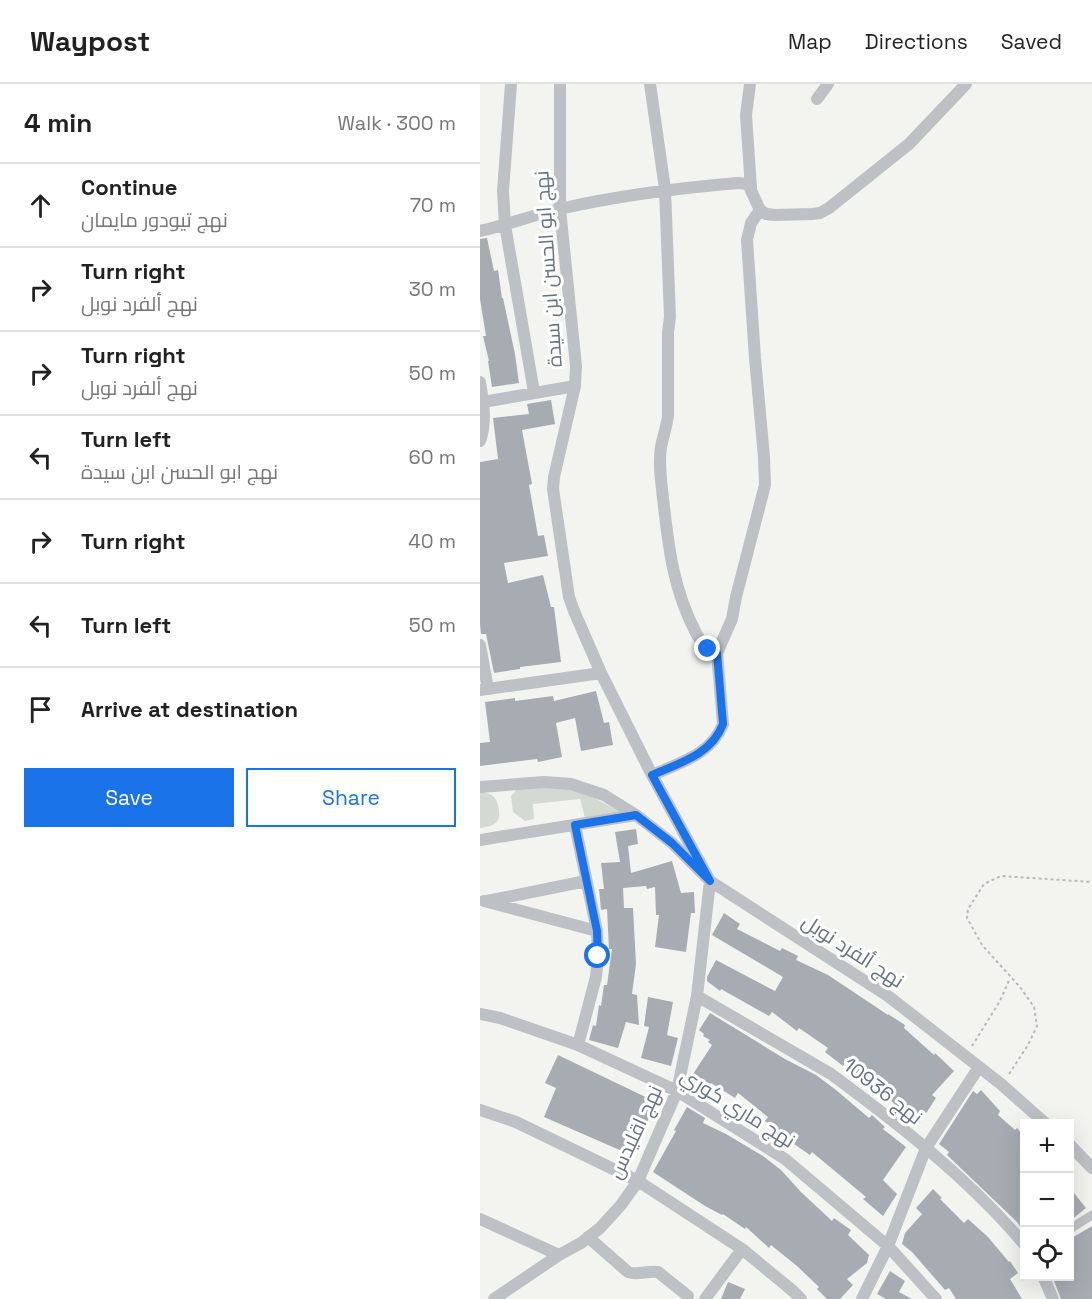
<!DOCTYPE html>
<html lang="en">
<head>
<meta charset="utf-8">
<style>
  :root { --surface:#fff; --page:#f2f2f2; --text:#222; --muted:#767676; --line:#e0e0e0; --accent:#1a73e8 }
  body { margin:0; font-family:"Space Grotesk",Cairo,sans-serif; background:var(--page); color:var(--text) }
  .controls { position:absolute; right:18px; bottom:18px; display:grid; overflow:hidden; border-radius:0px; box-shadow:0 6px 24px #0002 }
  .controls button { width:54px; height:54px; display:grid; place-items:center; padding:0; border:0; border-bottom:2px solid var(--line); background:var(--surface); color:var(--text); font:30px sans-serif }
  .stop { position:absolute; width:18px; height:18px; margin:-14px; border:4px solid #1a73e8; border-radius:50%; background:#fff }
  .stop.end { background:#1a73e8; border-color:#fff; box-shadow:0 2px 6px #0008 }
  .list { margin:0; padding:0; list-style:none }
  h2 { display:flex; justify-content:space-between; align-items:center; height:78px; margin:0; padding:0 24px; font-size:26px }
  h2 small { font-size:20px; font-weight:400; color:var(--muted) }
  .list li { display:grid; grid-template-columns:39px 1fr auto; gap:18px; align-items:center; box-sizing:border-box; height:84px; padding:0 24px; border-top:2px solid var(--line) }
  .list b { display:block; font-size:22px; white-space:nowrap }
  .list p { margin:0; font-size:20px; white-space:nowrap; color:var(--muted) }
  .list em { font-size:20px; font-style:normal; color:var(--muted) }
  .actions { display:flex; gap:12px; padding:18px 24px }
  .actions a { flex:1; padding:14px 0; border:2px solid var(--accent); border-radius:0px; text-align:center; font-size:21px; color:var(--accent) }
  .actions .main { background:var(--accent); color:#fff }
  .icon { flex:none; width:33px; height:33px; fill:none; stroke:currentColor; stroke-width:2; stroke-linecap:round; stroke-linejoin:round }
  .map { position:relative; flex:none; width:612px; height:1215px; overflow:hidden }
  header { display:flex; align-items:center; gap:36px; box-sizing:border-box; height:84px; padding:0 30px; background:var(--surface); border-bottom:2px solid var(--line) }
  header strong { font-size:28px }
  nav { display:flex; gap:33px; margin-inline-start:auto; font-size:21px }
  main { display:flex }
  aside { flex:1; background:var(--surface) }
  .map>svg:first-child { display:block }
  .green { fill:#d4dad2 }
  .building { fill:#a6acb2 }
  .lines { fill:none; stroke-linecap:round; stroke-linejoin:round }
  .path { stroke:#b7b9bc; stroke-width:2; stroke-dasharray:3 3; stroke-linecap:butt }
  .pedestrian { stroke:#bdc0c4; stroke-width:9 }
  .minor { stroke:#bdc0c4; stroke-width:12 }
  .route { stroke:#1a73e8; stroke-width:8 }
  .labels { text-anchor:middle; stroke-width:6; stroke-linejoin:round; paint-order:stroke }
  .street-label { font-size:20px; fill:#65727f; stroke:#fff }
</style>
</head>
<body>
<header>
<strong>Waypost</strong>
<nav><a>Map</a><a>Directions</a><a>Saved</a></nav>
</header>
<main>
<aside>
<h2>4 min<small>Walk · 300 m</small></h2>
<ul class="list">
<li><svg class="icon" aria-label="ahead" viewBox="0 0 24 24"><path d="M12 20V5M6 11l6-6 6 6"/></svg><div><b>Continue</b><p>نهج تيودور مايمان</p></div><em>70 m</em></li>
<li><svg class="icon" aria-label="right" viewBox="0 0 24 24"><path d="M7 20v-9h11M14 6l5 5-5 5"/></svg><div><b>Turn right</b><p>نهج ألفرد نوبل</p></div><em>30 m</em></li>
<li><svg class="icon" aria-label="right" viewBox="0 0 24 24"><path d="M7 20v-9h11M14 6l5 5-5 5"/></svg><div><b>Turn right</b><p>نهج ألفرد نوبل</p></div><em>50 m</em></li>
<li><svg class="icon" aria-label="left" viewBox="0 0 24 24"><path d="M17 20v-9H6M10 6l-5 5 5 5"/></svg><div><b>Turn left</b><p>نهج ابو الحسن ابن سيدة</p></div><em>60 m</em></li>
<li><svg class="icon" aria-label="right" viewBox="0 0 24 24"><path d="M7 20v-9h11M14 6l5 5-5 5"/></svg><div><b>Turn right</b></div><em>40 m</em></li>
<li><svg class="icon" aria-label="left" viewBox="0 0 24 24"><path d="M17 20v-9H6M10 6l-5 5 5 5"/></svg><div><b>Turn left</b></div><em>50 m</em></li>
<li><svg class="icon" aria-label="arrive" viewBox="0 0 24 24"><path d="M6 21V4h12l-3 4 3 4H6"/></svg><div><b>Arrive at destination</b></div></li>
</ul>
<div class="actions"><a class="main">Save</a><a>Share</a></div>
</aside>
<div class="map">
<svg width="612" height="1215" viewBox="0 0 612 1215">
  <rect width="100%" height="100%" fill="#f3f4f0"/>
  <path class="green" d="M 75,702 L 103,708 L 141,728 L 105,734 L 100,715 L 53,720 L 54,735 L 45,737 L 33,728 L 31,712 L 38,704 Z
    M 4,708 C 15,711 17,715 19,726 C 19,730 20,732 18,736 C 14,742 7,743 0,744 L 0,709 Z"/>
  <path class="building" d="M 7,154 L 14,187 L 18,186 L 22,214 L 23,214 L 35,270 L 39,299 L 12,303 L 8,277 L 9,277 L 3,252 L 6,252 L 0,215 L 0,155 Z
    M 71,316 L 75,340 L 42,346 L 52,400 L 49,401 L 58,452 L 64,451 L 68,472 L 24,479 L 28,499 L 63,491 L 71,523 L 74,523 L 81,578 L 40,583 L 40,585 L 14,589 L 6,550 L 1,550 L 0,540 L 0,378 L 18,375 L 13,334 L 49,330 L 47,320 Z
    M 116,607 L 124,639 L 129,638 L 133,661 L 101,667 L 95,634 L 76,639 L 82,673 L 58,678 L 57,675 L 0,682 L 0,659 L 10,658 L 5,618 L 35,614 L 35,617 L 73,612 L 74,617 Z
    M 156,745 L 158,760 L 148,762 L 151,789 L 192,777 L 201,809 L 214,808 L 215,829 L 211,829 L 206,868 L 175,863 L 179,831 L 176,831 L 175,803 L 167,805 L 166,802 L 143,804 L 144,824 L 153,824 L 156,880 L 152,910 L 157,911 L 159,941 L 146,938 L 138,964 L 109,956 L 113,941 L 116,942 L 119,921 L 121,922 L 124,901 L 127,901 L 132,865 L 129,865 L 127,825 L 121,826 L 119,805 L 124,805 L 121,779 L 140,778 L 135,748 Z
    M 244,829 L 260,840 L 257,845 L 300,867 L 302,864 L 318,872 L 316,876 L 348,891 L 408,931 L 408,930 L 425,941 L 424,944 L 454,971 L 455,969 L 474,987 L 452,1011 L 456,1014 L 439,1040 L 423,1028 L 388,995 L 386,998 L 365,979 L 363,982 L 345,968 L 348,964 L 319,944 L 317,947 L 292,928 L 289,932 L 241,905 L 240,907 L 227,897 L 227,893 L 236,876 L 295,907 L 303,893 L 232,851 Z
    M 168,913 L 193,918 L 187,951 L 198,954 L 191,982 L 161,974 L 169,943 L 164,942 Z
    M 230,929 L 305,975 L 336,991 L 356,1006 L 389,1034 L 392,1031 L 405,1043 L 403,1045 L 426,1063 L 403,1096 L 417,1110 L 403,1132 L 383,1115 L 386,1113 L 332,1068 L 330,1071 L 314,1060 L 316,1057 L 285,1037 L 288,1033 L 258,1009 L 255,1014 L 231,999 L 230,1001 L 213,990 L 232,961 L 228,958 L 230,956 L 223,952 L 224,950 L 219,946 Z
    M 78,971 L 176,1018 L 167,1038 L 165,1038 L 151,1071 L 64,1033 L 76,1004 L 65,999 Z
    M 501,1006 L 520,1027 L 518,1031 L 535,1046 L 537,1044 L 544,1052 L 544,1147 L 536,1137 L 467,1071 L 469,1068 L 459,1060 L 493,1007 L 497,1010 Z
    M 207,1023 L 225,1034 L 223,1039 L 246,1050 L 283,1072 L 301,1086 L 321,1108 L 352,1137 L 354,1134 L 371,1146 L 368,1151 L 389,1171 L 387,1179 L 367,1195 L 373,1201 L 360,1215 L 347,1215 L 337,1205 L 339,1203 L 317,1182 L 291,1161 L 289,1164 L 266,1143 L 265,1145 L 243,1130 L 242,1131 L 225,1122 L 173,1088 L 196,1047 L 194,1046 Z
    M 590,1104 L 606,1124 L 590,1137 Z
    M 453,1105 L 462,1114 L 460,1115 L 484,1139 L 488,1135 L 508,1153 L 529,1178 L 530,1177 L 538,1189 L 530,1195 L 542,1215 L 476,1215 L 469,1204 L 465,1206 L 432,1168 L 422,1160 L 425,1149 L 442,1130 L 436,1124 Z
    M 612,1142 L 612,1215 L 581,1215 L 572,1192 L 590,1192 L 590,1155 Z
    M 410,1187 L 425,1197 L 419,1208 L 432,1215 L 406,1215 L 397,1210 Z
    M 248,1198 L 265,1205 L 260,1215 L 241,1215 Z"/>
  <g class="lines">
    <path class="path" d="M 492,962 L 520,917 L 530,894
      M 529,990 L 548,961 L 557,942 L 554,923 L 540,903 L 502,861 L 487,834 L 488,825 L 504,800 L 521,792 L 612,798"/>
    <path class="pedestrian" d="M 590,1145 L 612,1131"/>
    <path class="minor" d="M 31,0 L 23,107 L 25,141 L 54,308
      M 170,0 L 185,105 L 190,233 L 188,248 L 188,331 C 187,342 183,352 181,363 C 178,382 182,403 184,423 C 189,467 194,506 215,547 C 218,553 223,561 228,565 C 231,567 234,568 237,569
      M 270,0 L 266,31 L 271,104
      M 337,15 L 348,0
      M 0,147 C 27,141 53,131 80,125 C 139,111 199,104 258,99 L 268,100 L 280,126 L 286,130 L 295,131 L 332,130 L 340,129 L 349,124 L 429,60 L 486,0
      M 0,298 C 3,317 7,338 0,357
      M 3,318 L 95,302
      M 0,561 L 8,605
      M 0,606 L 121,589
      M 172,691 C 200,679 232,670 243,640 L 237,569 L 252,535 L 256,513 L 285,401 L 284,373 L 275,274 L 267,156 L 271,139 L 280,126
      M 0,703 L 64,698 L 91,700 L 124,711 L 156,731 L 192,759 L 230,797 L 408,912 L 521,1000 L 566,1040
      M 95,741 L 117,847 L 118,872 L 116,893 L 98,961
      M 0,756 L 156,731
      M 4,817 L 117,847
      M 7,817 L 106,797
      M 217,912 L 351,990 C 420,1041 489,1095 544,1160
      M 0,930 L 20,934 L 98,961 L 197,1007 L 305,1075 L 408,1162 L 456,1215
      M 0,1026 L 36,1038 L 158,1097 L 262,1165 L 313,1207 L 321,1215
      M 590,1061 L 612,1084
      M 0,1135 L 79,1171
      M 108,1153 L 148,1188 C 158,1192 167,1186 178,1188 L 208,1212
      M 563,1192 L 573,1215
      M 14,1215 L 79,1171 L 101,1159 L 120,1144 L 141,1121 L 158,1097 L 197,1007 L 217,912 L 230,797 L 172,691 L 121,589 L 94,527 L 89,513 L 73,405 L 74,393 L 95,302 L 96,282 L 80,125 L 80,0
      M 225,1215 L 262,1165
      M 382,1215 L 408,1162 L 446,1064 L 499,983"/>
  </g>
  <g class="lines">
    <path class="route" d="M 118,872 L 117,847 L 95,741 L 156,731 L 192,759 L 230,797 L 172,691 C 200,679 232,670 243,640 L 237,569 L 228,565"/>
  </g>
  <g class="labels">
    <g class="street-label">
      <text transform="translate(68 185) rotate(-94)" y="7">نهج ابو الحسن ابن سيدة</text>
      <text transform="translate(373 867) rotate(33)" y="7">نهج ألفرد نوبل</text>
      <text transform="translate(403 1007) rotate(38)" y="7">نهج 10936</text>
      <text transform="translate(258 1024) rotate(32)" y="7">نهج ماري كوري</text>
      <text transform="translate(155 1048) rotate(-65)" y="7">نهج اقليدس</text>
    </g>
  </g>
</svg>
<div class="controls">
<button>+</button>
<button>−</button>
<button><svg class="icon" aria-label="locate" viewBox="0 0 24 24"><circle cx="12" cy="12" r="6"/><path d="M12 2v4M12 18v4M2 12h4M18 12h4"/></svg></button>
</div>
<div class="stop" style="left:118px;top:872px"></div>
<div class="stop end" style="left:228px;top:565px"></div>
</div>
</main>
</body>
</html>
